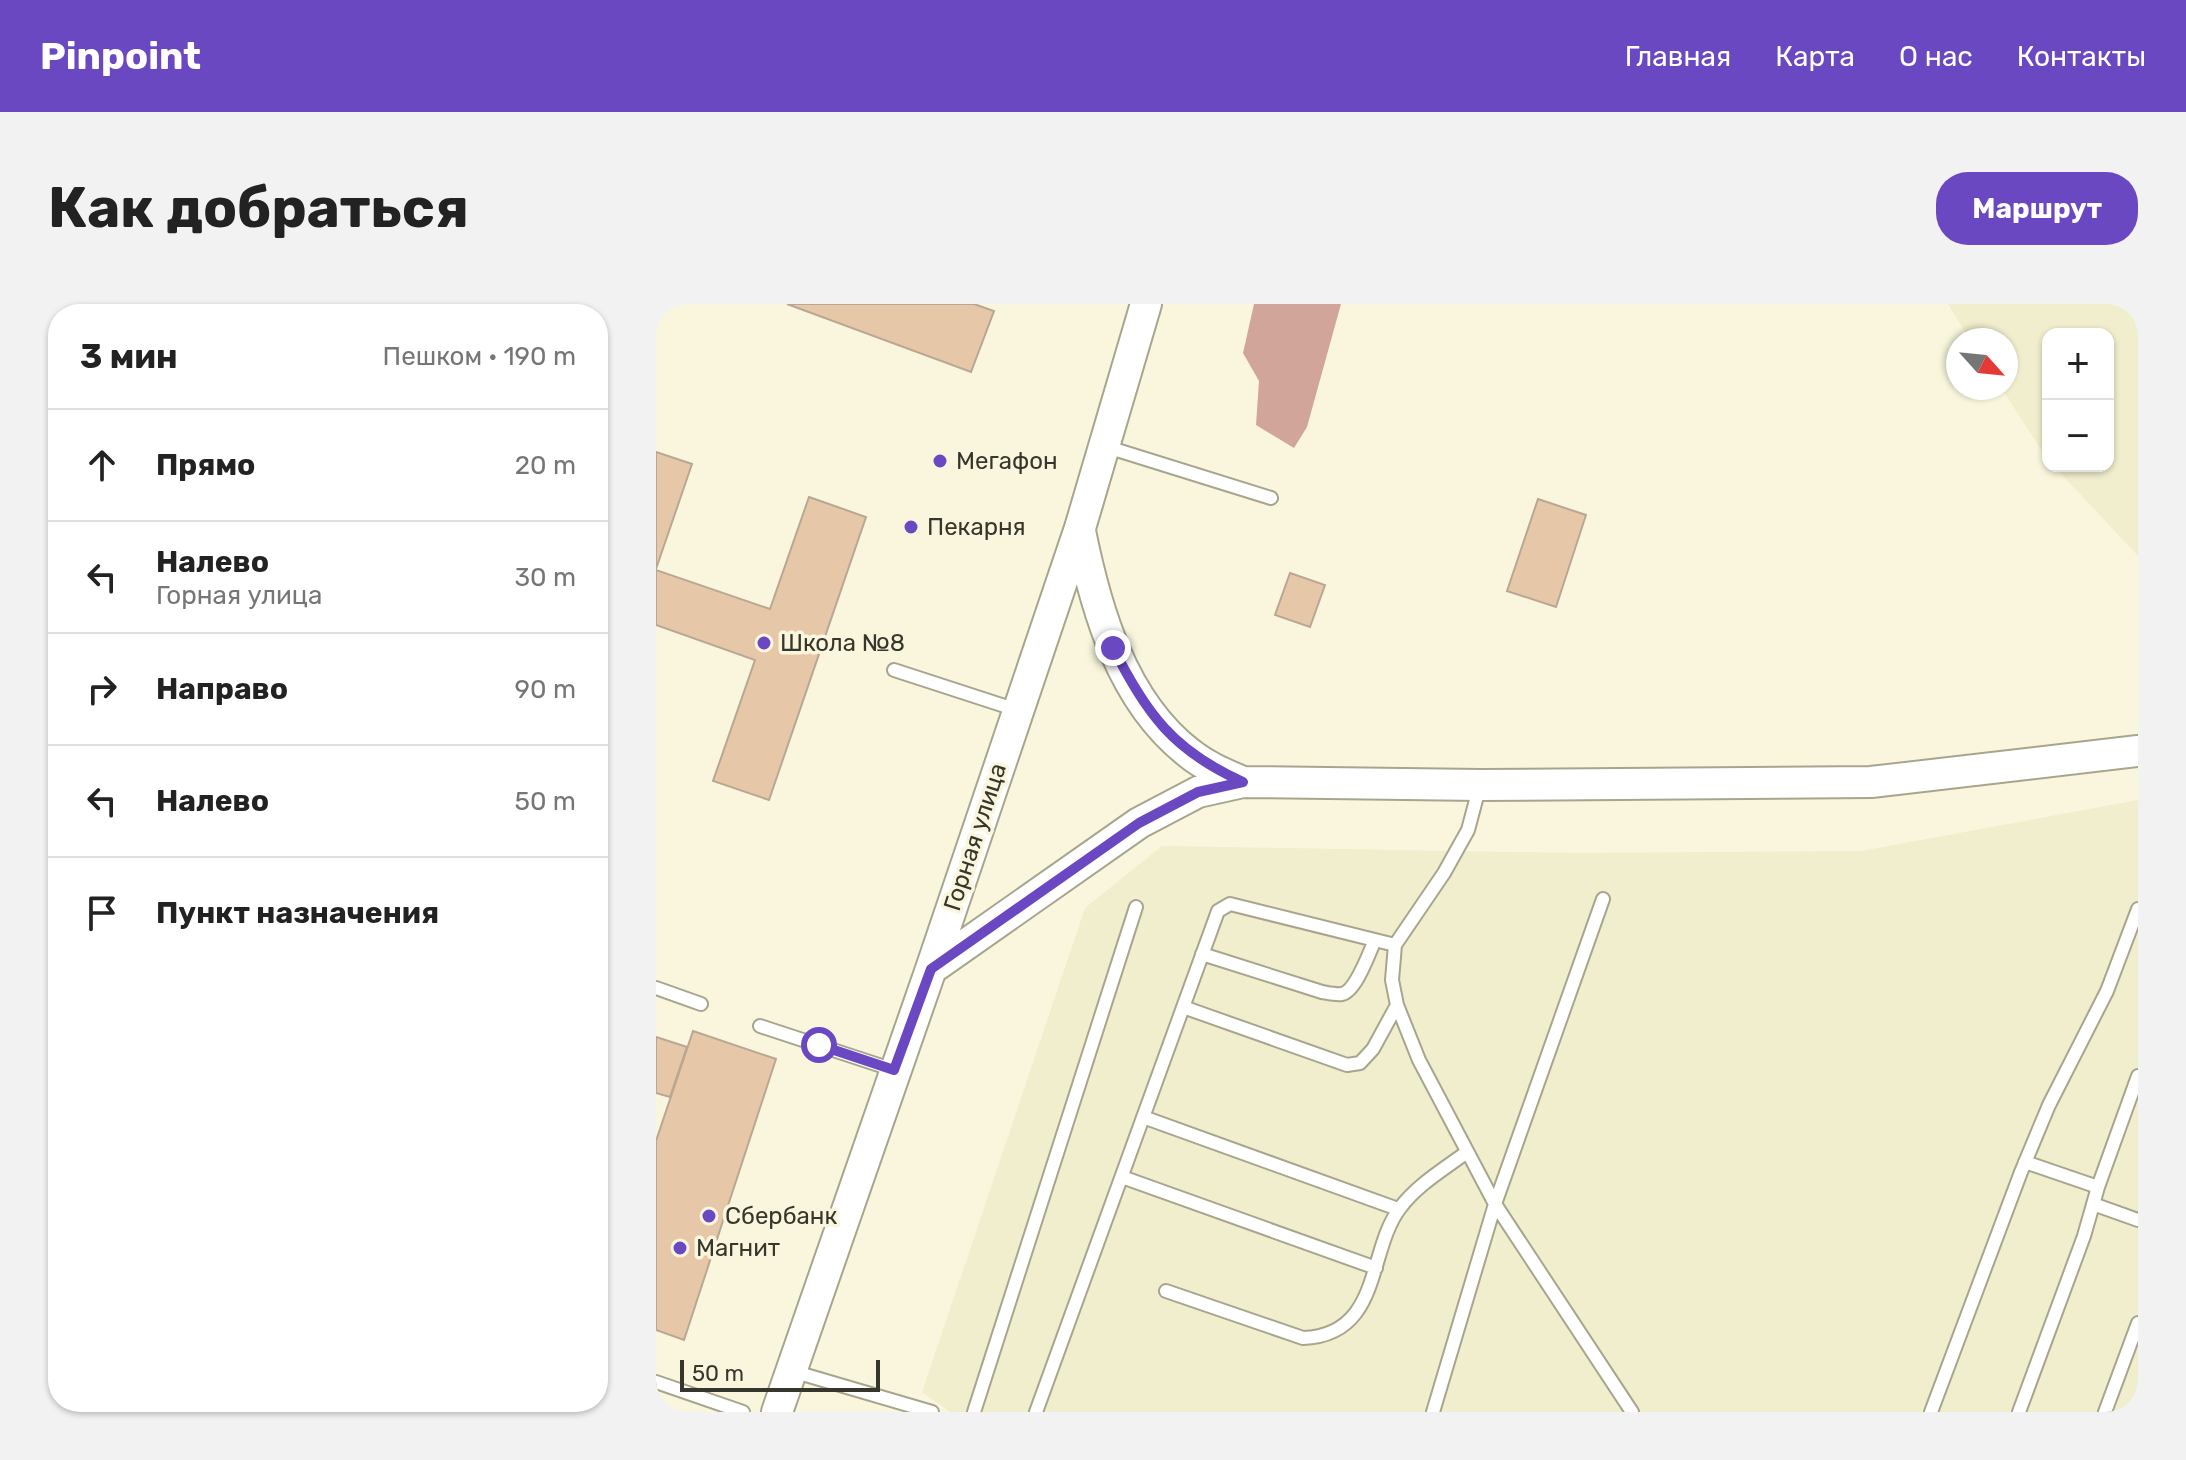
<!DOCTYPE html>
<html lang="ru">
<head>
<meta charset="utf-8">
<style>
  :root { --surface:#fff; --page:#f2f2f2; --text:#222; --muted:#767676; --line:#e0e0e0; --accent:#6a48c1 }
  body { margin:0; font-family:Rubik,sans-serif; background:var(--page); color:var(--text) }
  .controls { position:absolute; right:24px; top:24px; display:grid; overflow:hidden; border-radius:16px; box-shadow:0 2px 6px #0004 }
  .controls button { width:72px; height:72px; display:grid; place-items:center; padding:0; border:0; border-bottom:2px solid var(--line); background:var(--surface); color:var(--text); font:40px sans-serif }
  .compass { position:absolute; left:1290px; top:24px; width:72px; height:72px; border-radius:50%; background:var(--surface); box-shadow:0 2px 6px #0004; rotate:117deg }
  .scale { position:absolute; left:24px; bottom:20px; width:200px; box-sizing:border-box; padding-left:8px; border:4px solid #37362c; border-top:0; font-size:22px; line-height:28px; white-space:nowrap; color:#37362c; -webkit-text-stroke:6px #f9f6dd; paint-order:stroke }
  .stop { position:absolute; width:24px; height:24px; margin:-18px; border:6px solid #6a48c1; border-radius:50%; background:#fff }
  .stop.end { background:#6a48c1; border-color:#fff; box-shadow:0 2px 8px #0008 }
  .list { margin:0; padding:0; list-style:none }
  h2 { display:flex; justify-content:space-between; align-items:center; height:104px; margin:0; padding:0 32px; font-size:34px }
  h2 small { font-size:26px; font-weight:400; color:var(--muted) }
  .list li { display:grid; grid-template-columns:52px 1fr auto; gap:24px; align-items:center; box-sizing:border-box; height:112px; padding:0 32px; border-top:2px solid var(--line) }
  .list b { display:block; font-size:30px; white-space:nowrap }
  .list p { margin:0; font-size:26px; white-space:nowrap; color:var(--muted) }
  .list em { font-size:26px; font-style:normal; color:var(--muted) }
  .icon { flex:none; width:44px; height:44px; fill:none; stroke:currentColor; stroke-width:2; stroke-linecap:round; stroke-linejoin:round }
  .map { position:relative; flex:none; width:1482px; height:1108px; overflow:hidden; border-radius:32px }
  header { display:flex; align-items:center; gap:48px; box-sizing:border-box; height:112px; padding:0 40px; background:var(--accent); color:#fff }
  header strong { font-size:38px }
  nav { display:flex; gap:44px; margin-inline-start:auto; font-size:28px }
  .intro { display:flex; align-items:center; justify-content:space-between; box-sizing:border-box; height:192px; padding:0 48px }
  h1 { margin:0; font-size:56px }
  .button { padding:20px 36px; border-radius:32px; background:var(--accent); color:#fff; font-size:28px; font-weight:700 }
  main { display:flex; gap:48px; padding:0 48px }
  aside { flex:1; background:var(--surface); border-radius:32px; box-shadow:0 2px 6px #0004 }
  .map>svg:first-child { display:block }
  .built { fill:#f1eecd }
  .forest { fill:#d1a59a }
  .building { fill:#e6c7a7; stroke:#b9a794; stroke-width:2 }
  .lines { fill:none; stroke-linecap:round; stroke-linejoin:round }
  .service-casing { stroke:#a8a58e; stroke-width:16 }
  .tertiary-casing { stroke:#a8a58e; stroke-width:34 }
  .service { stroke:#fff; stroke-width:12 }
  .tertiary { stroke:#fff; stroke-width:30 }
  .route { stroke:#6a48c1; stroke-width:10 }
  .poi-dot { fill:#6a48c1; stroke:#f9f6dd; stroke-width:3 }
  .labels { text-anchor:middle; stroke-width:7; stroke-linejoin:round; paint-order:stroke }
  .poi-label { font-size:24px; fill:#37362c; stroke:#f9f6dd; text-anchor:start }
  .street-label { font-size:24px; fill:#37362c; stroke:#f9f6dd }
</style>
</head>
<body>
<header>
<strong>Pinpoint</strong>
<nav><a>Главная</a><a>Карта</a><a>О нас</a><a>Контакты</a></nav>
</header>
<div class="intro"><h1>Как добраться</h1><a class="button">Маршрут</a></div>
<main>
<aside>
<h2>3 мин<small>Пешком · 190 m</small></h2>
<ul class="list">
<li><svg class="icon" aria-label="ahead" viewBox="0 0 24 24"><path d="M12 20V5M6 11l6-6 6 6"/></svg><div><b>Прямо</b></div><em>20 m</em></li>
<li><svg class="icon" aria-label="left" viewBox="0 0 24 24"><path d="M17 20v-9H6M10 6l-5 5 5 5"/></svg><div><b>Налево</b><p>Горная улица</p></div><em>30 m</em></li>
<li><svg class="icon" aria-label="right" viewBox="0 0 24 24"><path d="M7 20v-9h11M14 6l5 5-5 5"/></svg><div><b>Направо</b></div><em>90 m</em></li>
<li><svg class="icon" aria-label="left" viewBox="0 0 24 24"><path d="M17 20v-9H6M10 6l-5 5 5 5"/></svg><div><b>Налево</b></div><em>50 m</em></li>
<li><svg class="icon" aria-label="arrive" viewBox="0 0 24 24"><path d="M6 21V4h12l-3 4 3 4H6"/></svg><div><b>Пункт назначения</b></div></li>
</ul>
</aside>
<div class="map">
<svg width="1482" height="1108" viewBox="0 0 1482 1108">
  <rect width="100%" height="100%" fill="#f9f6dd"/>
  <path class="built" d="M 1292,0 L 1482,0 L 1482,252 L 1398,162 L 1452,162 L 1452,30 L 1392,30 L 1392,156 L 1345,84 L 1350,84 L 1350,36 L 1314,36 Z
    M 1482,496 L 1482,1108 L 294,1108 L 266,1088 L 429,604 L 506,542 L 921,549 L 1205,547 Z"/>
  <path class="forest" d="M 598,0 L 685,0 L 651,123 L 638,144 L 600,121 L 603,77 L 587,49 Z"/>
  <path class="building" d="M 131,0 L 318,0 L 338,7 L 315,68 Z
    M 0,148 L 36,160 L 0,265 Z
    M 153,193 L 210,213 L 113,496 L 57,477 L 99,356 L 0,321 L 0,266 L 114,305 Z
    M 882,195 L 930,211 L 900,303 L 851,287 Z
    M 634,269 L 669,281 L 654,323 L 619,311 Z
    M 37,727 L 120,755 L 28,1036 L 0,1026 L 0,837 Z
    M 0,733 L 31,743 L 14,793 L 0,789 Z"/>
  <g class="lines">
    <g class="service-casing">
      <path id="service" d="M 448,142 L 615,194
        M 238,366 L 361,406
        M 824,481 L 812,526 L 788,569 L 739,641 L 736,676 L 741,701 L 763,756 L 839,900 L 976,1108
        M 546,650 L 666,688 C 672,689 680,691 686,690 C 700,687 713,649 719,636
        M 0,684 L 45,700
        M 527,703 L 691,761 L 704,759 L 717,745 L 741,701
        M 104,722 L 238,766
        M 487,813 L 742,905
        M 1369,858 L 1442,883
        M 466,873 L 720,964
        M 1437,900 L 1482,916
        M 510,987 L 647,1034 C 726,1031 711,947 744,904 C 761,881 788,865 811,848
        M 136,1067 L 276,1108
        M 0,1078 L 87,1108
        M 318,1108 L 480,603
        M 380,1108 L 562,607 L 574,600 L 739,641
        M 777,1108 L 839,900 L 947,595
        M 1275,1108 L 1365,868 L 1393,801 L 1451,687 L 1482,605
        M 1363,1108 L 1428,932 L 1442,883 L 1482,772
        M 1449,1108 L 1482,1019"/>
    </g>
    <g class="tertiary-casing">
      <path id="tertiary" d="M 424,227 C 440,306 466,397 533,449 C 549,462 568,470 587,478
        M 275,665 L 483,519 L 542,488 L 587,478 L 824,481 L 1215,478 L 1482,447
        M 121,1108 L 275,665 L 424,224 L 490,0"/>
    </g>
    <use href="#service" class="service"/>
    <use href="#tertiary" class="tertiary"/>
  </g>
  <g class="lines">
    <path class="route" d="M 163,741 L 238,766 L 275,665 L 483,519 L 542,488 L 587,478 C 516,446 492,411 457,344"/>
  </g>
  <g class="poi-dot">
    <circle cx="284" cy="157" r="8"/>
    <circle cx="255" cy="223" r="8"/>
    <circle cx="108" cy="339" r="8"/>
    <circle cx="53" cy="912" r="8"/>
    <circle cx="24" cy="944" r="8"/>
  </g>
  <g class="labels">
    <g class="poi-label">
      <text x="300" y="165">Мегафон</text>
      <text x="271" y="231">Пекарня</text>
      <text x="124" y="347">Школа №8</text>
      <text x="69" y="920">Сбербанк</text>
      <text x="40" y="952">Магнит</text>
    </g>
    <g class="street-label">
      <text transform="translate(319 533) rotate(-72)" y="8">Горная улица</text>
    </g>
  </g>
</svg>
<div class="controls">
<button>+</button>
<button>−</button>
</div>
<svg class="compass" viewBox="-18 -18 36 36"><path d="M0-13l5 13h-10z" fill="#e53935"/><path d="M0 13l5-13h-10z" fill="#767676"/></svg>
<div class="scale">50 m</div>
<div class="stop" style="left:163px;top:741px"></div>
<div class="stop end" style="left:457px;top:344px"></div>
</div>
</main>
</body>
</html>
